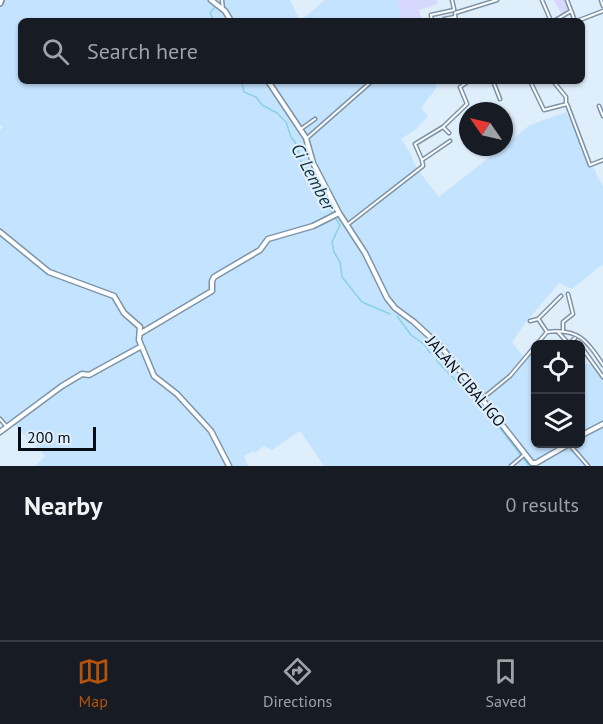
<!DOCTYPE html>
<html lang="en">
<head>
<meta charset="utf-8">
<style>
  :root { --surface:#171b24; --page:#20242c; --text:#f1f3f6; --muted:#9ea1a6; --line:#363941; --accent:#b45309 }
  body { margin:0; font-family:"PT Sans",sans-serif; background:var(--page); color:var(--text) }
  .controls { position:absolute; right:18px; bottom:18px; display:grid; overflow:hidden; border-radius:9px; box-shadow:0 2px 4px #0004 }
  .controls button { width:54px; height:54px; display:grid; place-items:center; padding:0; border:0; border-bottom:2px solid var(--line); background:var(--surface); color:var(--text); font:30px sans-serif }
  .compass { position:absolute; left:459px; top:102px; width:54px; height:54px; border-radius:50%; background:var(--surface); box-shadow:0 2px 4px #0004; rotate:304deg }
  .scale { position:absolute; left:18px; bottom:15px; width:78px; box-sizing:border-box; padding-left:6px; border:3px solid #060d15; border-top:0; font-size:16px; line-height:21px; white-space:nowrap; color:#060d15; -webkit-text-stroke:4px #dfeefb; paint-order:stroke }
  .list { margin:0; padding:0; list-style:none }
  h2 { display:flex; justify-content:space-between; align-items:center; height:78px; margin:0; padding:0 24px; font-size:26px }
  h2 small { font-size:20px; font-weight:400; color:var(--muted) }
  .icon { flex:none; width:33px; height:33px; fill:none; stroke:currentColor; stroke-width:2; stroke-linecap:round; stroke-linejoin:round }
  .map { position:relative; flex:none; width:603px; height:466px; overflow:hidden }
  .search { position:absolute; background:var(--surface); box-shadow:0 2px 4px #0004; left:18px; right:18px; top:18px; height:66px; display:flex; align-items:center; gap:15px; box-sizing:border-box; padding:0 21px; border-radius:9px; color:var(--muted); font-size:22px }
  .sheet { height:174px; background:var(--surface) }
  nav { display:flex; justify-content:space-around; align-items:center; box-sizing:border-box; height:84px; border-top:2px solid var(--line); background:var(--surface); font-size:16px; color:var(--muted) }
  nav a { display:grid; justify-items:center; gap:3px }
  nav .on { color:var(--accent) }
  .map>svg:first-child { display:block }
  .built { fill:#c4e3ff }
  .green { fill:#d6d9fd }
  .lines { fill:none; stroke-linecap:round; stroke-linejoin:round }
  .stream { stroke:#89d3e0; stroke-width:1.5 }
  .street-casing { stroke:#7d94a8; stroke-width:5 }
  .secondary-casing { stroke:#7d94a8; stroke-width:7 }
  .primary-casing { stroke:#7d94a8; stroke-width:8 }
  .street { stroke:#fff; stroke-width:2 }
  .secondary { stroke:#fff; stroke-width:4 }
  .primary { stroke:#fff; stroke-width:4.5 }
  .labels { text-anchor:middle; stroke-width:4.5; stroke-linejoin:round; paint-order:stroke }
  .street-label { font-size:16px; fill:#060d15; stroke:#dfeefb }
  .water-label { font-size:18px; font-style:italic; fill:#0f3439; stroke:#dfeefb }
</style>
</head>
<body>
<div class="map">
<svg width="603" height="466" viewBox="0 0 603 466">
  <rect width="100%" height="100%" fill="#dfeefb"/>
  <path class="built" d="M 0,0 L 290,0 L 300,21 L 325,0 L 398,0 L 404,21 L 21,21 L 21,81 L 433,81 L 437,87 L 421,108 L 428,116 L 416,129 L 401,139 L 409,151 L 417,169 L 439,197 L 530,125 L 566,112 L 603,187 L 603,264 L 572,289 L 559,283 L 525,323 L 512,342 L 523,356 L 532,346 L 535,350 L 536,444 L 580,444 L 581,364 L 592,364 L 603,380 L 603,466 L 324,466 L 300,431 L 272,450 L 264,446 L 255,453 L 253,451 L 244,456 L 248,466 L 35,466 L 45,456 L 11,421 L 7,424 L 0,416 L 0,130 L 3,127 L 0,125 Z"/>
  <path class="green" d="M 397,0 L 436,0 L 438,4 L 419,10 L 422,21 L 404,21 L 401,18 Z
    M 554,0 L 566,0 L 570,10 L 562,15 Z"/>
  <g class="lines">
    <path class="stream" d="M 214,21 L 210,13 L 215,7
      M 228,81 L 242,83 L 244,92 L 256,97 L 262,105 L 277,113 L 286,122 L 291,137 L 298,146 L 298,156 L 303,165 L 312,174 L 312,181 L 340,225 L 332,242 L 334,252 L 340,262 L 342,277 L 362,302 L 390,314
      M 397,316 L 411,335 L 425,345 L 429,352 L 436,354 L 437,361 L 466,391 L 480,402 L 529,466"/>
    <g class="street-casing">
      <path id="street" d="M 222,0 L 223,10
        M 452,0 L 454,9
        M 542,0 L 551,21
        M 567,0 L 575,21
        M 601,0 L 603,6
        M 455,13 L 497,0
        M 455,15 L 456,21
        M 444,19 L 455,17
        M 432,21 L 431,15 L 454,10
        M 554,21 L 571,11
        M 577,21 L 603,11
        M 493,81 L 500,99
        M 530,81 L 544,110 L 567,104 L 590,165 L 603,160
        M 553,81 L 566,97 L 566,103
        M 599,106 L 603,116
        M 443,127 L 449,133
        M 301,129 L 315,119
        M 306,139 L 372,81
        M 422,160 L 450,141
        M 347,225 L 423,166 L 422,160 L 415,144 L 443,127 L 467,104 L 460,87 L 469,81
        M 539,320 L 547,332
        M 530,321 L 538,319 L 561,296
        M 563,331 L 563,322 L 573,314 L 568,294
        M 558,332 L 569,344 L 575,338
        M 580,345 L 603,377
        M 483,398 L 510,376 L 547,332 C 578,328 588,341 603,365
        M 0,419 L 7,427
        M 569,444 L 588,466
        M 511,466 L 525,454"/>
    </g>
    <g class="secondary-casing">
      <path id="secondary" d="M 211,0 L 225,11 L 231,21
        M 268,81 L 306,138 L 313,163 L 339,213 L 365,253 L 387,298 L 395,308 L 414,322 L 442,348 L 532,463 L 536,463 L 569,444
        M 0,232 L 49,272 L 114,296 L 124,313 L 140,327 L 139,340 L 154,376 L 177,394 L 211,431 L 229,466
        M 141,333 L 212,291 L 212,281 L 214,277 L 260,250 L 268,239 L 313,226 L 339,213
        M 0,432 L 62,386 L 82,374 L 89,375 L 140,347
        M 580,436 L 603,424"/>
    </g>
    <g class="primary-casing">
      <path id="primary" d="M 0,3 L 1,0"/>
    </g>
    <use href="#street" class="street"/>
    <use href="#secondary" class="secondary"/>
    <use href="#primary" class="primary"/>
  </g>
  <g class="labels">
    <g class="street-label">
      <text transform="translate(466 381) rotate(50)" y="6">JALAN CIBALIGO</text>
    </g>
    <g class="water-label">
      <text transform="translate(313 177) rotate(62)" y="6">Ci Lember</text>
    </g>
  </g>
</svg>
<div class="controls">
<button><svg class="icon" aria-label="locate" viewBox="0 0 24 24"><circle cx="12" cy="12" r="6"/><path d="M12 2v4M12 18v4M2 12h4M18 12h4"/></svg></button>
<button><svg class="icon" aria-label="layers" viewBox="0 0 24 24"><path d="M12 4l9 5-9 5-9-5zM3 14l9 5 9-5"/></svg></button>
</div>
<svg class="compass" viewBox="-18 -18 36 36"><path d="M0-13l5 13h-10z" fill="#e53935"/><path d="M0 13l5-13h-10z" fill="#9ea1a6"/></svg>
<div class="scale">200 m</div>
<div class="search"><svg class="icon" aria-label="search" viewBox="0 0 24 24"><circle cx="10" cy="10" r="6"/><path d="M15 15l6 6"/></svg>Search here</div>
</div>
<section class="sheet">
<h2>Nearby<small>0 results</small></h2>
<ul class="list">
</ul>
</section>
<nav>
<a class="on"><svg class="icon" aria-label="map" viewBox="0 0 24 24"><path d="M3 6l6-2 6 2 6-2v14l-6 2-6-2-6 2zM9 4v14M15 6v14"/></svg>Map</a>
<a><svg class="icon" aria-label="directions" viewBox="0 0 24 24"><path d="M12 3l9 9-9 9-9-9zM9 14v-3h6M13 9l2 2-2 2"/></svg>Directions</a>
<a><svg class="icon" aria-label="saved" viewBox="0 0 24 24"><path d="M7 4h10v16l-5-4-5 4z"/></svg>Saved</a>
</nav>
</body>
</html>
